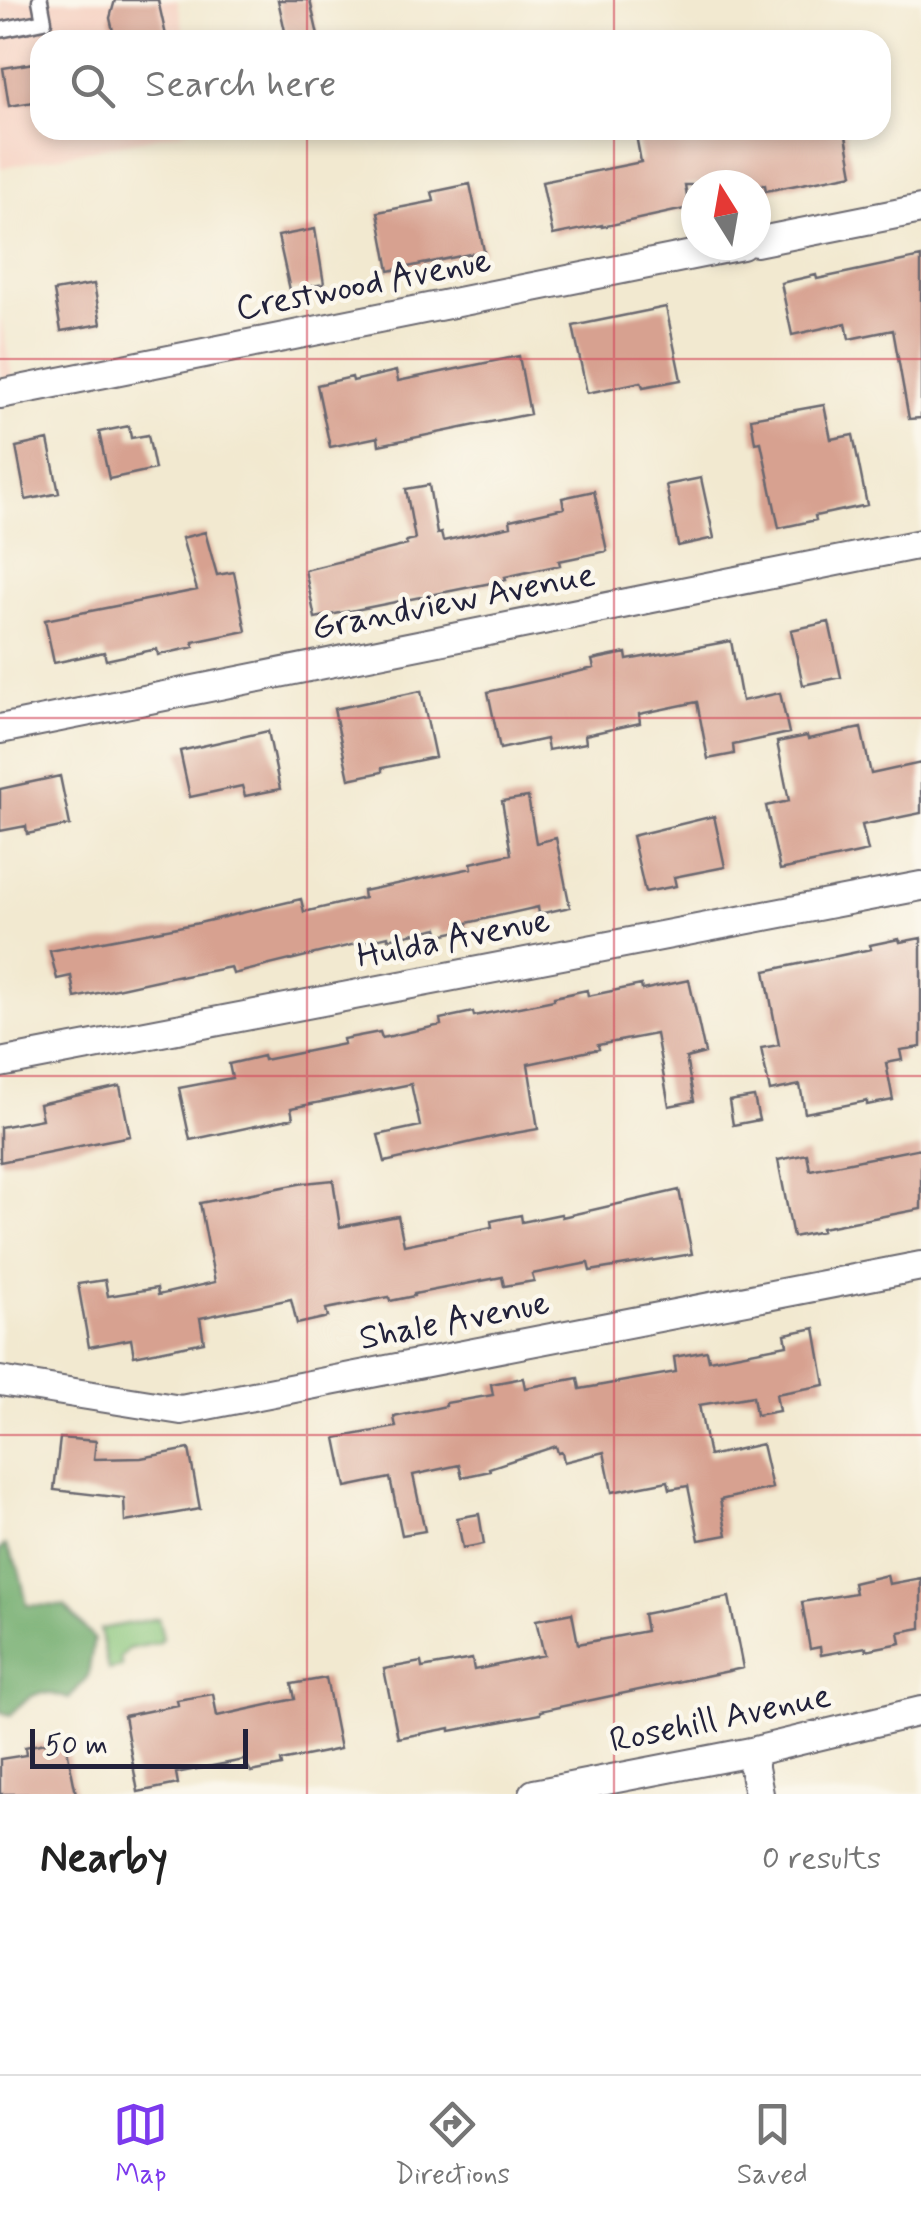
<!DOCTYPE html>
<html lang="en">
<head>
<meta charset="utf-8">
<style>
  :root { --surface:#fff; --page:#f2f2f2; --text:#222; --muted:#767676; --line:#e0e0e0; --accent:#7c3aed }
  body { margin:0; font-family:Mynerve,sans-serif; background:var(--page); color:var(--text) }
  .compass { position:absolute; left:681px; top:170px; width:90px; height:90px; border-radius:50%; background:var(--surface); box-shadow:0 5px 15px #0003; rotate:349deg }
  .scale { position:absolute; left:30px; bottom:25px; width:218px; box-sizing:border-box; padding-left:10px; border:5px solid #22223b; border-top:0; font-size:28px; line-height:35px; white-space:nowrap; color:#22223b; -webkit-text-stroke:8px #fbf7ec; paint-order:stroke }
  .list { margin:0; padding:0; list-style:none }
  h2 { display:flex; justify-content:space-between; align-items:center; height:130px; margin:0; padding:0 40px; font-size:42px }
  h2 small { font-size:32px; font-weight:400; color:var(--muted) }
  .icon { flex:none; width:55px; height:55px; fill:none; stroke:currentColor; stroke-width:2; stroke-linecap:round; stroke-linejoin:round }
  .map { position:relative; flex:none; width:921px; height:1794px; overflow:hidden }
  .search { position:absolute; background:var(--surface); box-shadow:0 5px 15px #0003; left:30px; right:30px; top:30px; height:110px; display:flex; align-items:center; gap:25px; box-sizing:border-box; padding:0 35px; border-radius:30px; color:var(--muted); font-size:38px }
  .sheet { height:280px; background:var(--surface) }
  nav { display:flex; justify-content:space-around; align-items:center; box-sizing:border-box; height:140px; border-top:2px solid var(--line); background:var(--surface); font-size:28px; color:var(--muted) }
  nav a { display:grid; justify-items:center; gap:5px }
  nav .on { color:var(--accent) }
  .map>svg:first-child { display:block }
  .built { fill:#f6d2c3 }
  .green { fill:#8ac67c; stroke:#56745c; stroke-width:2.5 }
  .forest { fill:#6fab6c; stroke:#486654; stroke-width:2.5 }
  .building { fill:#d7a190 }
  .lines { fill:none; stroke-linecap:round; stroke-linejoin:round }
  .service-casing { stroke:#6b686f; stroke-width:19 }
  .minor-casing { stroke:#6b686f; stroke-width:32 }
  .service { stroke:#fff; stroke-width:14 }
  .minor { stroke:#fff; stroke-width:28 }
  .grid { fill:none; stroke:#d1495b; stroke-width:2.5; stroke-opacity:0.55 }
  .labels { text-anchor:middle; stroke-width:9; stroke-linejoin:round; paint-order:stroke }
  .street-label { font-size:35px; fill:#22223b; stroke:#fbf7ec }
</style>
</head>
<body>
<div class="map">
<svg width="921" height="1794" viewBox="0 0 921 1794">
  <rect width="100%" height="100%" fill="#fbf7ec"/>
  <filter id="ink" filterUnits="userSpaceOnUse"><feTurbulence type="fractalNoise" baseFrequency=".01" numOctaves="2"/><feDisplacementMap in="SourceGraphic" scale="20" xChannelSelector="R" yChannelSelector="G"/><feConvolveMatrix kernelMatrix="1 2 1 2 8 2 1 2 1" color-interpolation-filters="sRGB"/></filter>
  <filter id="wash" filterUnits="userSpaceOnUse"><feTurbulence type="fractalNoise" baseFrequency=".0048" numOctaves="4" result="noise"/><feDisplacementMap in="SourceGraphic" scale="40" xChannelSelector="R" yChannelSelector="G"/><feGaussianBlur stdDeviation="2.25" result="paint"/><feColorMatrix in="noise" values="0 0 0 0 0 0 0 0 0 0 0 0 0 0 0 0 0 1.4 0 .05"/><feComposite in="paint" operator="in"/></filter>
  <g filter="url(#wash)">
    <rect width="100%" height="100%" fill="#f2e9d0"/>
    <path class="built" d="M 0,0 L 177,0 L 186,40 L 40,40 L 40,130 L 191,130 L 0,168 Z
      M 0,314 L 15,391 L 0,394 Z"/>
    <path class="green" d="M 158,1618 L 163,1638 L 158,1643 L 128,1649 L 120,1658 L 122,1667 L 108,1670 L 100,1629 Z"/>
    <path class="forest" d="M 5,1545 L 19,1568 L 27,1605 L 65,1606 L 94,1639 L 88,1676 L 69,1699 C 39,1688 31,1692 11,1715 L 0,1712 L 0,1550 Z"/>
    <g id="blocks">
      <path class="building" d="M 115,0 L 158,0 L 167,40 L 115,40 L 110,18 Z
        M 278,0 L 310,0 L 319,40 L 287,40 Z
        M 40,62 L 40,101 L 9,106 L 3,68 Z
        M 635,130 L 845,130 L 853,174 L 766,191 L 765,185 L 685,185 L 689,208 L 602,227 L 602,225 L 553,235 L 542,182 L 641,162 Z
        M 470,184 L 484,251 L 389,271 L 378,212 L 434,201 L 432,192 Z
        M 315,229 L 324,284 L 290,290 L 278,236 Z
        M 921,257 L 921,418 L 909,419 L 893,330 L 849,339 L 846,323 L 792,335 L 781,283 L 816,275 L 817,279 Z
        M 94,284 L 101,324 L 61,331 L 54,291 Z
        M 666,307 L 681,380 L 643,387 L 641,382 L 587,393 L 573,326 Z
        M 519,356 L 530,414 L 379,445 L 378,437 L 330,447 L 317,385 L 352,377 L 353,381 L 396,371 L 398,381 Z
        M 824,405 L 831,439 L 853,435 L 867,505 L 815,516 L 816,520 L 779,528 L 761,442 L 755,443 L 751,418 Z
        M 129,426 L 131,438 L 148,435 L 155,469 L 109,479 L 99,432 Z
        M 48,440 L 59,493 L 26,500 L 16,447 Z
        M 701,478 L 714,538 L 678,546 L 666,485 Z
        M 429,485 L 437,534 L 441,533 L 443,541 L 511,526 L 510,520 L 564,508 L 562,498 L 594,491 L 607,551 L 559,561 L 560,565 L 505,577 L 506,580 L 315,618 L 305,570 L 407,545 L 406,541 L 415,539 L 406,489 Z
        M 205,532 L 217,575 L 234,572 L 246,631 L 193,642 L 194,647 L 158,655 L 157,649 L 106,660 L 104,652 L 54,663 L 45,620 L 197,590 L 182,538 Z
        M 829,622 L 841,677 L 803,685 L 791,630 Z
        M 731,641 L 742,701 L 780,693 L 789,733 L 733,745 L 734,754 L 708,759 L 697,702 L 639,714 L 640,723 L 585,735 L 586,743 L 548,750 L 546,739 L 500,749 L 488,692 L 594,668 L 592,660 L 626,653 L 627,660 Z
        M 421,691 L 435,757 L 382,768 L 382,772 L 349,779 L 334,709 Z
        M 861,728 L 871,774 L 921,763 L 921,813 L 862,825 L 868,851 L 780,870 L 766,806 L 789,801 L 777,742 L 807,736 L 808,739 Z
        M 268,731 L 280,789 L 245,796 L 242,786 L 190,797 L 180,751 Z
        M 60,776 L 70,825 L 27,834 L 26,826 L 0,831 L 0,789 Z
        M 528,797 L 536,843 L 556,838 L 570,907 L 539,914 L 538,907 L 467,923 L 468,929 L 440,935 L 438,928 L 388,939 L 388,936 L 233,974 L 231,967 L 180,977 L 180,975 L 75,998 L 71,976 L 57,979 L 50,951 L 199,923 L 301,899 L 304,912 L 364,898 L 363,891 L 472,868 L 471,863 L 511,854 L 502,801 Z
        M 714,816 L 725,867 L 674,877 L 676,886 L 645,892 L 632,836 Z
        M 921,938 L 921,1047 L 900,1050 L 902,1060 L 886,1063 L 893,1100 L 867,1105 L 867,1101 L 805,1113 L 800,1085 L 770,1091 L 761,1048 L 779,1045 L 765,971 L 871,949 L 870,945 L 899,939 L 900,942 Z
        M 689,980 L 705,1053 L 686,1058 L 694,1101 L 669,1106 L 656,1034 L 598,1045 L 599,1049 L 528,1064 L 538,1129 L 498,1136 L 385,1162 L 378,1135 L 420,1126 L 411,1084 L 291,1108 L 293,1118 L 190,1140 L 179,1088 L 232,1078 L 229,1064 L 263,1056 L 264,1060 L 344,1044 L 343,1039 L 380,1032 L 382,1038 L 441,1025 L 440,1019 L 473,1012 L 474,1016 L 554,1000 L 554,997 L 587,990 L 588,996 L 641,985 L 642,990 Z
        M 120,1086 L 130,1136 L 0,1162 L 0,1127 L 42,1119 L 39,1104 Z
        M 754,1097 L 759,1120 L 733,1125 L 729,1101 Z
        M 921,1148 L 921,1209 L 821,1228 L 822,1231 L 793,1237 L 778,1160 L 807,1154 L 810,1170 Z
        M 333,1180 L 340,1227 L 398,1216 L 404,1245 L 492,1227 L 491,1221 L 521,1215 L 522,1222 L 561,1214 L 562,1217 L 679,1190 L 692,1254 L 590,1271 L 588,1263 L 532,1274 L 534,1281 L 504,1286 L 502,1277 L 414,1294 L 414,1296 L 390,1301 L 389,1297 L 326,1309 L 328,1317 L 297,1324 L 291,1299 L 200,1318 L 204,1342 L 134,1356 L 131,1339 L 89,1347 L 78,1284 L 105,1280 L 108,1296 L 157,1288 L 158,1295 L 215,1282 L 200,1203 L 304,1183 Z
        M 815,1328 L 825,1385 L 776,1394 L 779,1411 L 756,1415 L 753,1396 L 699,1405 L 709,1456 L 762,1444 L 772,1488 L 720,1500 L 727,1535 L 699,1540 L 688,1486 L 670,1489 L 668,1481 L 612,1492 L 604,1452 L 564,1462 L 562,1452 L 558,1453 L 556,1446 L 489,1468 L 490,1471 L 462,1477 L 459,1465 L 413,1475 L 425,1531 L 402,1535 L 390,1478 L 346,1487 L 336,1438 L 396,1427 L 394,1417 L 446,1406 L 446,1403 L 493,1395 L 491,1384 L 523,1378 L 525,1388 L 578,1378 L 580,1389 L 676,1372 L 674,1357 L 707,1351 L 709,1360 L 787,1345 L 785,1334 Z
        M 60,1438 L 96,1441 L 94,1459 L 141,1458 L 189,1449 L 200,1509 L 125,1522 L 124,1498 L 54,1490 Z
        M 479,1514 L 484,1544 L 463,1548 L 457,1518 Z
        M 887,1575 L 889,1584 L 921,1578 L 921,1628 L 899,1632 L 901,1643 L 866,1650 L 866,1647 L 821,1655 L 820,1647 L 810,1649 L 802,1602 L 855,1593 L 853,1583 Z
        M 729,1597 L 743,1668 L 540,1711 L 540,1714 L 504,1721 L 450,1731 L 450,1728 L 398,1738 L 384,1669 L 421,1662 L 422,1668 L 472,1659 L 474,1670 L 544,1655 L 536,1620 L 572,1613 L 578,1644 L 646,1631 L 643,1614 Z
        M 326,1678 L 340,1749 L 281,1761 L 282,1766 L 251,1772 L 244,1760 L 176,1773 L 178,1784 L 138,1792 L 124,1716 L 178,1705 L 177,1700 L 213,1694 L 217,1716 L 295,1699 L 292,1684 Z
        M 65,1739 L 76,1794 L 0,1794 L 0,1759 L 26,1755 L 25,1747 Z"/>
    </g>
  </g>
  <g filter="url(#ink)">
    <use href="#blocks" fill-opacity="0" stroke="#6b686f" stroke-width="2.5"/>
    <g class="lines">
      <g class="service-casing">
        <path id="service" d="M 0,30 L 44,21 L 40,0"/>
      </g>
      <g class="minor-casing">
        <path id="minor" d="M 756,242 L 921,209
          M 0,394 L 742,245
          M 0,729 L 921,544
          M 0,1063 L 921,886
          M 0,1381 L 181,1410 L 921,1266
          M 751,1752 L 759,1794
          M 534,1794 L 751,1752 L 921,1711"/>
      </g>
      <use href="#service" class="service"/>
      <use href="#minor" class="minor"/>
    </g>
  </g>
  <path class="grid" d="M 307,0 L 307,40M 614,0 L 614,40M 307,130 L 307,1794M 614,130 L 614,1794M 0,359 L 921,359M 0,718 L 921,718M 0,1076 L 921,1076M 0,1435 L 921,1435"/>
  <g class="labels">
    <g class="street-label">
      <text transform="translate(363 283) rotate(-11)" y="12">Crestwood Avenue</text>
      <text transform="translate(453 600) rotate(-11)" y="12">Grandview Avenue</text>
      <text transform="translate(453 937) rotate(-11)" y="12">Hulda Avenue</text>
      <text transform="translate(454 1319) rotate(-11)" y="12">Shale Avenue</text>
      <text transform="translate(720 1717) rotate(-12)" y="12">Rosehill Avenue</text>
    </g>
  </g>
</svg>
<svg class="compass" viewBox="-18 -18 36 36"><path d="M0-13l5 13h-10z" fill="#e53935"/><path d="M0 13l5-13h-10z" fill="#767676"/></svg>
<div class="scale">50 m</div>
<div class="search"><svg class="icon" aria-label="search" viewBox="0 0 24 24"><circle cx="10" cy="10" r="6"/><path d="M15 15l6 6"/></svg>Search here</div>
</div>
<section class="sheet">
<h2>Nearby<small>0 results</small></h2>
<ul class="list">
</ul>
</section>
<nav>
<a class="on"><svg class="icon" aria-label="map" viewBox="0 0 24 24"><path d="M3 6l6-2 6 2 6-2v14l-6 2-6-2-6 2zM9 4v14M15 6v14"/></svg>Map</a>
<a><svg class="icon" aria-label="directions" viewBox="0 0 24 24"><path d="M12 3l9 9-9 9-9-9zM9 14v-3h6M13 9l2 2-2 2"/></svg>Directions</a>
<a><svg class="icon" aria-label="saved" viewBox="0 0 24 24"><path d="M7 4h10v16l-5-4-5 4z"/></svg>Saved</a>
</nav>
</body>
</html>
